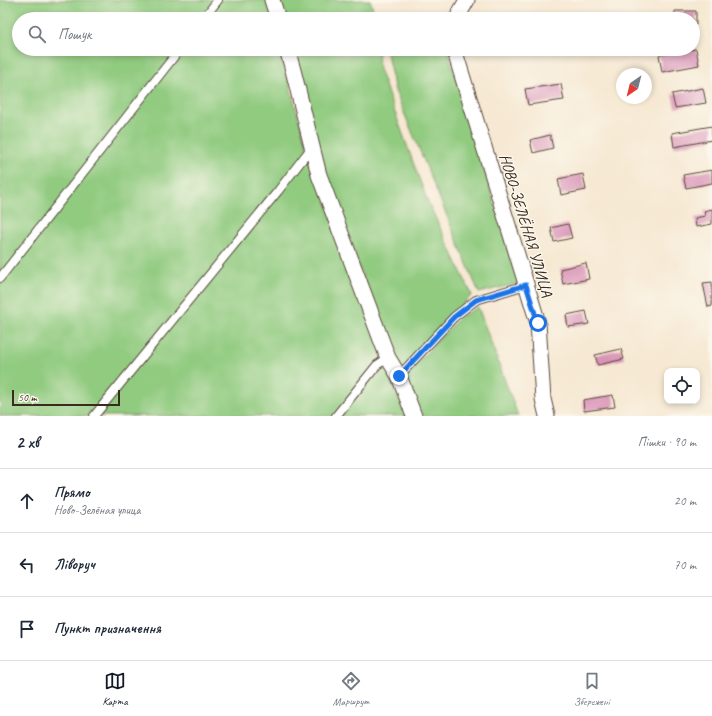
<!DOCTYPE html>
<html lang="uk">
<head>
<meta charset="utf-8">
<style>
  :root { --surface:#fff; --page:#f6f6f7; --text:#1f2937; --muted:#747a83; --line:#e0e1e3; --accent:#111827 }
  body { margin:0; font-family:Caveat,sans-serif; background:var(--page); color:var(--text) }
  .controls { position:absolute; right:12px; bottom:12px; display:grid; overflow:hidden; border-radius:8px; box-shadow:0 2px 6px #0003 }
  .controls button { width:36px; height:36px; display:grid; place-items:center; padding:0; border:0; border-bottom:1px solid var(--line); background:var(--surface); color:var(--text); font:20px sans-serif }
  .compass { position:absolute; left:616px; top:68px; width:36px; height:36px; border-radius:50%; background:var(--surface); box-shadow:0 2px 6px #0003; rotate:215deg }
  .scale { position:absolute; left:12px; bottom:10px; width:108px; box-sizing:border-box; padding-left:4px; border:2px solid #3b2a1e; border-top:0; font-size:11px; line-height:14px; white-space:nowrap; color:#3b2a1e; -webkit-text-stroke:3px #fbf7ec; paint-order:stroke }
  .stop { position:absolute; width:12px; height:12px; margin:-9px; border:3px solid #1a73e8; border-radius:50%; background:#fff }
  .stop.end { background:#1a73e8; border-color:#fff; box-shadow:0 1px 4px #0008 }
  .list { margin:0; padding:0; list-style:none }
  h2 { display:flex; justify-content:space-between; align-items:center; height:52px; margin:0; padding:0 16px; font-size:17px }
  h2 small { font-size:13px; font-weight:400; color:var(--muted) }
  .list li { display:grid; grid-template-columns:26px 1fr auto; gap:12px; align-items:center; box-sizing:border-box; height:64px; padding:0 16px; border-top:1px solid var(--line) }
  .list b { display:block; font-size:15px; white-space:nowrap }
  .list p { margin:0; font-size:13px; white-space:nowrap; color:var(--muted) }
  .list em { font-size:13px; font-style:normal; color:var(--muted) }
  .icon { flex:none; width:22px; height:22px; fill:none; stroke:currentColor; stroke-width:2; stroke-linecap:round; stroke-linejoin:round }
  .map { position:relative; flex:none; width:712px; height:416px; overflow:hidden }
  .search { position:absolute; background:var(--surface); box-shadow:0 2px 6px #0003; left:12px; right:12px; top:12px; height:44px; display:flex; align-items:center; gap:10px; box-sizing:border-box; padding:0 14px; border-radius:22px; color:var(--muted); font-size:15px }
  .sheet { height:244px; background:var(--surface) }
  nav { display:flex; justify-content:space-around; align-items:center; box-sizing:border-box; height:56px; border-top:1px solid var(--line); background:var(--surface); font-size:11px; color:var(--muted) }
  nav a { display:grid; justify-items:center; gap:2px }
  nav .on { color:var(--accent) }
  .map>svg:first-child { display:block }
  .green { fill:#91cb80; stroke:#667a4f }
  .building { fill:#d993b7 }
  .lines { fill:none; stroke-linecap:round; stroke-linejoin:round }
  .lane-casing { stroke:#574639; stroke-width:10 }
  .street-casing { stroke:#574639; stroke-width:17 }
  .lane { stroke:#fff; stroke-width:8 }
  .street { stroke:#fff; stroke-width:15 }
  .route { stroke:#1a73e8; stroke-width:5 }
  .labels { text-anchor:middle; stroke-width:3; stroke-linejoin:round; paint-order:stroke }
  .street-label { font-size:16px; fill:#3b2a1e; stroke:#fbf7ec }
</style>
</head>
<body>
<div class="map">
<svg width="712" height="416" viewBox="0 0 712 416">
  <rect width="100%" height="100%" fill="#fbf7ec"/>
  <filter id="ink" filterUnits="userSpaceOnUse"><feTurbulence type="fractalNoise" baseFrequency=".025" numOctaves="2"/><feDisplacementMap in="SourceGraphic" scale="8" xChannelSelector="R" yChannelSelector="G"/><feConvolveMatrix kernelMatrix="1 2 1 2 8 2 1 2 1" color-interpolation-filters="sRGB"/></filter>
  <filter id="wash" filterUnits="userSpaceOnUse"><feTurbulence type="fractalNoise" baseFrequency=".012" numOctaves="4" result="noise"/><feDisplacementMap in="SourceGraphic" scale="16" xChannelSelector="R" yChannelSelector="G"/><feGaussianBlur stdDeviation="0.9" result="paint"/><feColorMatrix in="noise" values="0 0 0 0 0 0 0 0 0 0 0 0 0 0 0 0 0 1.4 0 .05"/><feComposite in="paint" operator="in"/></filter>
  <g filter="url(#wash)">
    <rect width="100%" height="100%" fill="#f6e8d2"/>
    <path class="green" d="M 0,0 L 268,0 L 273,19 L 19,19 L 19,49 L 280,49 L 307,150 L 406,416 L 0,416 Z
      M 276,0 L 370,0 L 375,15 L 375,19 L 281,19 Z
      M 290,49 L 378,49 L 379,69 L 427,200 L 472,295 L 398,372 L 324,172 Z
      M 386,49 L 447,49 L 519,283 L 479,293 L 395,91 Z
      M 478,307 L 518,416 L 417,416 L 402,379 L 459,318 Z"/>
    <g id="blocks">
      <path class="building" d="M 675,11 L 696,11 L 696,25 L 693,25 L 693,19 L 675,19 Z
        M 696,49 L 699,65 L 662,72 L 659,55 Z
        M 561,84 L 564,100 L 528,105 L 525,89 Z
        M 703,88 L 706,103 L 675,108 L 672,94 Z
        M 712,126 L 712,140 L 674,147 L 672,133 Z
        M 550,135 L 553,148 L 533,153 L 530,140 Z
        M 712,170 L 712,183 L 686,188 L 683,175 Z
        M 583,174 L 586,190 L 561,195 L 558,179 Z
        M 712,209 L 712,224 L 696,227 L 695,218 L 705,216 L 704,211 Z
        M 568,224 L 572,238 L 554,242 L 551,228 Z
        M 586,263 L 589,279 L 563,284 L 560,269 Z
        M 712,282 L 712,306 L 708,307 L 703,283 Z
        M 586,311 L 589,324 L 568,327 L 566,315 Z
        M 621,349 L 624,359 L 598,365 L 595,355 Z
        M 613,395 L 615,407 L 584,411 L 583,400 Z"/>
    </g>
  </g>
  <g filter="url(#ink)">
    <use href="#blocks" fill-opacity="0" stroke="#574639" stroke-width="1"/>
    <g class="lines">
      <g class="lane-casing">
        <path id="lane" d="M 203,19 L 218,0
          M 0,278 L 180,49
          M 399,376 L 454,317 L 476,300 L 526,285
          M 94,416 L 278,191 L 312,147
          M 336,416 L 377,365 L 388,358"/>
      </g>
      <g class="street-casing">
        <path id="street" d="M 272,0 L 278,19
          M 458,19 L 459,14 L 467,0
          M 287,49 L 293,70 L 319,175 L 388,358 L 399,376 L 414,416
          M 454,49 L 538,323 L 543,399 L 547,416"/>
      </g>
      <use href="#lane" class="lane"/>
      <use href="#street" class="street"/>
    </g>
  </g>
  <g class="lines" filter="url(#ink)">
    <path class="route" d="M 399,376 L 454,317 L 476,300 L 526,285 L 538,323"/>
  </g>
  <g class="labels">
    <g class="street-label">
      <text transform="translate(527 225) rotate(73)" y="6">НОВО-ЗЕЛЁНАЯ УЛИЦА</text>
    </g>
  </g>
</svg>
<div class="controls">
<button><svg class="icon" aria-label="locate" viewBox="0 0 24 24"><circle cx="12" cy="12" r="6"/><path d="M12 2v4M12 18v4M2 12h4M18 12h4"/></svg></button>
</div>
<svg class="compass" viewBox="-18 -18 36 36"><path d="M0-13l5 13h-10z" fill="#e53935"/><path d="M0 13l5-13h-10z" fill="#747a83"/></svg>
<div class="scale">50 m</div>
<div class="stop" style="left:538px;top:323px"></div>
<div class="stop end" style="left:399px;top:376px"></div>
<div class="search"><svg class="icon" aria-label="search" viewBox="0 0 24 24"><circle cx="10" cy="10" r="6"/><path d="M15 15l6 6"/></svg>Пошук</div>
</div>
<section class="sheet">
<h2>2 хв<small>Пішки · 90 m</small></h2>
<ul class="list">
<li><svg class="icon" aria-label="ahead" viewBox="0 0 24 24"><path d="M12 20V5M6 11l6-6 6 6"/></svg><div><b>Прямо</b><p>Ново-Зелёная улица</p></div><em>20 m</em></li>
<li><svg class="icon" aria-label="left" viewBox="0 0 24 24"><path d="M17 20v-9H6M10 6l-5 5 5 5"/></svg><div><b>Ліворуч</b></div><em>70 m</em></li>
<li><svg class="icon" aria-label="arrive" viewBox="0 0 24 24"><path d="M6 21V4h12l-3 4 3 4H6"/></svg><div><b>Пункт призначення</b></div></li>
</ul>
</section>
<nav>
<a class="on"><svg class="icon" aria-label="map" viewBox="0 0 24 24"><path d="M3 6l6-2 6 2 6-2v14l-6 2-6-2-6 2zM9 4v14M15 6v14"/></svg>Карта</a>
<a><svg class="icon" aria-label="directions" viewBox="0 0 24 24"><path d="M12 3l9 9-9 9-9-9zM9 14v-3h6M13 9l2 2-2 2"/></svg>Маршрут</a>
<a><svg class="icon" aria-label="saved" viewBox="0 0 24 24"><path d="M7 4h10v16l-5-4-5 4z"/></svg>Збережені</a>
</nav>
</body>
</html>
